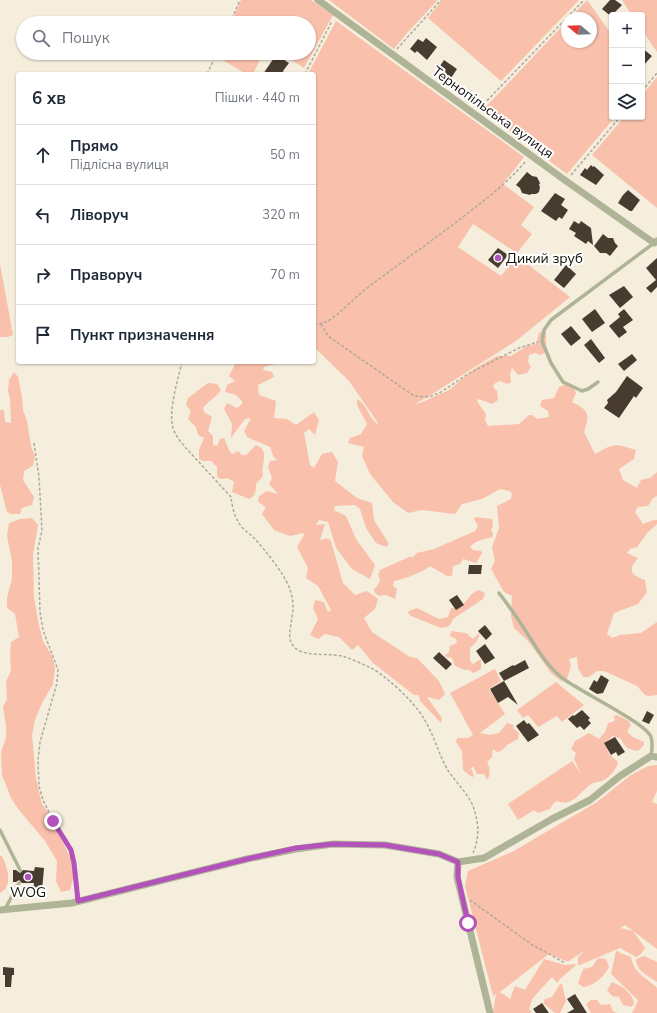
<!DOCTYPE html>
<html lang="uk">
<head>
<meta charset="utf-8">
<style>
  :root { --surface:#fff; --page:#f2f2f3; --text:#1f2937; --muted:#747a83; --line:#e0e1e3 }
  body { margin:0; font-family:"Nunito Sans",sans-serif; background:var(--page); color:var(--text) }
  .controls { position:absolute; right:12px; top:12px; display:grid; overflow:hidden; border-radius:4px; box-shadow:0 1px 3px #0004 }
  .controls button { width:36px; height:36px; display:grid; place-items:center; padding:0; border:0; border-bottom:1px solid var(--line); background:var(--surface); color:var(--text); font:20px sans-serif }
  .compass { position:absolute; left:561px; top:12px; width:36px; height:36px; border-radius:50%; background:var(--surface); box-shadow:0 1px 3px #0004; rotate:289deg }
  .stop { position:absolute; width:12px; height:12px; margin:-9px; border:3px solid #b252ba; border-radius:50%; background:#fff }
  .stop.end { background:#b252ba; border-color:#fff; box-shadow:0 1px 4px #0008 }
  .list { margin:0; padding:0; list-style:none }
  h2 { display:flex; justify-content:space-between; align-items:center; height:52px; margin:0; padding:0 16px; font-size:17px }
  h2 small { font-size:13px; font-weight:400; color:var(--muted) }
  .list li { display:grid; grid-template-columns:26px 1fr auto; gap:12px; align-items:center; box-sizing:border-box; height:60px; padding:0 16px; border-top:1px solid var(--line) }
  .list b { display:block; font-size:15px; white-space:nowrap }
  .list p { margin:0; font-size:13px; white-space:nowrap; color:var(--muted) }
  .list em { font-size:13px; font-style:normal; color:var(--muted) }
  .icon { flex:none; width:22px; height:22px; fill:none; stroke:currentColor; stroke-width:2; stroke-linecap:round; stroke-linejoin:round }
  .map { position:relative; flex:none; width:657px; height:1013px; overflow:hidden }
  .search { position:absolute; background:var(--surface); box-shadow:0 1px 3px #0004; left:16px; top:16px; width:300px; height:44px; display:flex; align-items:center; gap:10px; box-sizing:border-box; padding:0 14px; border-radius:22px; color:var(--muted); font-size:15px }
  .panel { position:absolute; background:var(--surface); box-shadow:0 1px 3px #0004; left:16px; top:72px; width:300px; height:292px; border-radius:4px }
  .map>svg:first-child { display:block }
  .green { fill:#f9c0ac }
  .building { fill:#483c31 }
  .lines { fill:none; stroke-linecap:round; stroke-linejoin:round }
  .path { stroke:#afa99b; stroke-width:1.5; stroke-dasharray:3 2; stroke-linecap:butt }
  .service { stroke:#afb497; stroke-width:3.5 }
  .minor { stroke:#afb497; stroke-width:7 }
  .route { stroke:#b252ba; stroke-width:5 }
  .poi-dot { fill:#b252ba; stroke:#fff; stroke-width:1.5 }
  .labels { text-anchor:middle; stroke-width:4; stroke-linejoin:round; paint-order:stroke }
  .street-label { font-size:14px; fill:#13100a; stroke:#fff }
  .poi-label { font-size:14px; fill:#13100a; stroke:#fff; text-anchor:start }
</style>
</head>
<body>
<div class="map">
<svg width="657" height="1013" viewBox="0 0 657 1013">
  <rect width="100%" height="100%" fill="#f5eedc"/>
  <path class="green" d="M 241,0 L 311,0 L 333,15 L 304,68 L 281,53 L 309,53 L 309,23 L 231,23 Z
    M 329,0 L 438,0 L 407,33 L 394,49 Z
    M 442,0 L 579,0 L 501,81 L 428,18 Z
    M 587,0 L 612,35 L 612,117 L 615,117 L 567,174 L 482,111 L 567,21 L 567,42 L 591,42 L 591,18 L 570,18 Z
    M 622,0 L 657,0 L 657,52 L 642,30 L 642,15 L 632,15 Z
    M 336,21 L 524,157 L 503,184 L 534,207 L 521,225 L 532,234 L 517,253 L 473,224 L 458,247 L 501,276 L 517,256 L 570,297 L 516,341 L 434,393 L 415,404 L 420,403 L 449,390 L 474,369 L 497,356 L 511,356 L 527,346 L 536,344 L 539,333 L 544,330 L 546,331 L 546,352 L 541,355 L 535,353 L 529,355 L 528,362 L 531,367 L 527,373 L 518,375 L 512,368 L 510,374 L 511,382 L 508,384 L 499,381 L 494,384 L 493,387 L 497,391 L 498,400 L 492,404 L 478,399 L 477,401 L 486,414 L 485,420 L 488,426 L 519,424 L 529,415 L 532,415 L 537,419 L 549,417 L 548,411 L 540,406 L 542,400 L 554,398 L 559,387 L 569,383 L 572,385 L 576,393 L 572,402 C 589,410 590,414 584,432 L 595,454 C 615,443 614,443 636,450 L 634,459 L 619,469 L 623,480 L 637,488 L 641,480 L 650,478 L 657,472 L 657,496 L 653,498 L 648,506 L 638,507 L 635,512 L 643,524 L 654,520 L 657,520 L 657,524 L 648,532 L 637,547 L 630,549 L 627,553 L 638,558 C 627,571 631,575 645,580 L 647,592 L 638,604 L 614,613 L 607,634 L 612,638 L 620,635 L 641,633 L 657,622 L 657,695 L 648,696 L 645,695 L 637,686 L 604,671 L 597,671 L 589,677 L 583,677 L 578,668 L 577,657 L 569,659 L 571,666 L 567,679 L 561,681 L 551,673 L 529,642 L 514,628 L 511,616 L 512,596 L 504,592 L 491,569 L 495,561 L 492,547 L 499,528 L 497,506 L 511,499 L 512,493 L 509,491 L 500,489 L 482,499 L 462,504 L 455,514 L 422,510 L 408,513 L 393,502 L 370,474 L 362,456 L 364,447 L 348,443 L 350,438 L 361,434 L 367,424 L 357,405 L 357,399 C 366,403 368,416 377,424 L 378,423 L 349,381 L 314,347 L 314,74 L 308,74 Z
    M 217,53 L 263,53 L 253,74 L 246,74 L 216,56 Z
    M 657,77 L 657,208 L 592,155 L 624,117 L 642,117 L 642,95 Z
    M 0,264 L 13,335 L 8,337 L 0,337 Z
    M 236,362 L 275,362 L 275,364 L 264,367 L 263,370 L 272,372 L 274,377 L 258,385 L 259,395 L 276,401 L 274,418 L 287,419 L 296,425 L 314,412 L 319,420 L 315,435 L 309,429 L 304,433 L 310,465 L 314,468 L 322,454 L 332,452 L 338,462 L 335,481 L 357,498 L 372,503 L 374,520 L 389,544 L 386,547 L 376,543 L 366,528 L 360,509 L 355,505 L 335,506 L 334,510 L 346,516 L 356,539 L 375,565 L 370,579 L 352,569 L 336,548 L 328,522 L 319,520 L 316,525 L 325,524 L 320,540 L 328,538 L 331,541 L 343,583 L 355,595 L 367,591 L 378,599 L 375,609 L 364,618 L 372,632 L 410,657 L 417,658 L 439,681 L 445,694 L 439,700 L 427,697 L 442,718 L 441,723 L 420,701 L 419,695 L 414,695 L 373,663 L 358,645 L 352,650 L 339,637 L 325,634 L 318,639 L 310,635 L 318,619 L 313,608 L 315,600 L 324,602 L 328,612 L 331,610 L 318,586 L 306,578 L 308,568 L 297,547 L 304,535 L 303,533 L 290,536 L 274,530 L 262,514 L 266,507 L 258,502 L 259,496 L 267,491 L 278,494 L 269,484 L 272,478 L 268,467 L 270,461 L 278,460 L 274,458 L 270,447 L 247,437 L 244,431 L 251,418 L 245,419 L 231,438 L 232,424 L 224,409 L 227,403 L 237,408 L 242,404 L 242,401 L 236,395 L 225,392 L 227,385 L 235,381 L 229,376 Z
    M 14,372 L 18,377 L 22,397 L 23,410 L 27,421 L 31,446 L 35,456 L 33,466 L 24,471 L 23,480 L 34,497 L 32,505 L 22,508 L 20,514 L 11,514 L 7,512 L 0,485 L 0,410 L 4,410 L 5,422 L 11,423 L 10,399 L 8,391 L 9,380 Z
    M 208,383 L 217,384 L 221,390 C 217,397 208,401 203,408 L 204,412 L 212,417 L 208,431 L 213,436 L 213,445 L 217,446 L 220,439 L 224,438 L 229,450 L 232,454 L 238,451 L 242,455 L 246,455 L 256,445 C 271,450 260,465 263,476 L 256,484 C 256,490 256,496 249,499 L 232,492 L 234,482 L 227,478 L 221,479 L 217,477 L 217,467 L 211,461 L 203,461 L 199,459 L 199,450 L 204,438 L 198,435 L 196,427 L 188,419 L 191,411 L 186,405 L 188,398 Z
    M 475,517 L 492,519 L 493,526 L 491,530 L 493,533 L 493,537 C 485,539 476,540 470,547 L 473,550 L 481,551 L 482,553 L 476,563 L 463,559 L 460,564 L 453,566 L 452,576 L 447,576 L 430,566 C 426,571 402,580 394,581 L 393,586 L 397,589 L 395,599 L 386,595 L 379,596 L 375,593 L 374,589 L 378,585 L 380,580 L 378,575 L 380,570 L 409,557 L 413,557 L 417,553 L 434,549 L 475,531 L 478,526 L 474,519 Z
    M 32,518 L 38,525 L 33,555 L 34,597 L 38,621 L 43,641 L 52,656 L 55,668 L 53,684 L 42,703 L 35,720 L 32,735 L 36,778 L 42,804 L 51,817 L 73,864 L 73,879 L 70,890 L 61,892 L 56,881 L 57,861 L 45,841 L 19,810 L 11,798 L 2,775 L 1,752 L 6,738 L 6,725 L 3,707 L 7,699 L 6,682 L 11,670 L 10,655 L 11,642 L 19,637 L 15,614 L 7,608 L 7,598 L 12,579 L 12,561 L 7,536 L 9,523 L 20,519 Z
    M 478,590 L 485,593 L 483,599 L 453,619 L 450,625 L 447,627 L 441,628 L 411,616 L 408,613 L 409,611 L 417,608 L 439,619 L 448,617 L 451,608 C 469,607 464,597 478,590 Z
    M 451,631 L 466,633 L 473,639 L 479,633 L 480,634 L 476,642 L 470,648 L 470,661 L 473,664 L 481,659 L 481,669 L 474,673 L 469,670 L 465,670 L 455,666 L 452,658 L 446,657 L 445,655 L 449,652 L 450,646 L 457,643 L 456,639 L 450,636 Z
    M 495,669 L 501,681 L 489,689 L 505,714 L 480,733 L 490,735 L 499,733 L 507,723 L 513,725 L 514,729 L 519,733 L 518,739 L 507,745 L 501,751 L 497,752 L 493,749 L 492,757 L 487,762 C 490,768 491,775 487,780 L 484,774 L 477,774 L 473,766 L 471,768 L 474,776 L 472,777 L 463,770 L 462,751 L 456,742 L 457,738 L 468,738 L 473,735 L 450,693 Z
    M 556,682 L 584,705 L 562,722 L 557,716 L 538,727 L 528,715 L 523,718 L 517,710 Z
    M 617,715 L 629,721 L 631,725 L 627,732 L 633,737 L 644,742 L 644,745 L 638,751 C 629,750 624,747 621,739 L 613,736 L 605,743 L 609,754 L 618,762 C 617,769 609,778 602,781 C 599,782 596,782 593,783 C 580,790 574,808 557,801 L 553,804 L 550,809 L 538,813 L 534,810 L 518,820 L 508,804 L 572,761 L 581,774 L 574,759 L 576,753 L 571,749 L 575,741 L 589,733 L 599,739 L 605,732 L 608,723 L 615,721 L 614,716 Z
    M 657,765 L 657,791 L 652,802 L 657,804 L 657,949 L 625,925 L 620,928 L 633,931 L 645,948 L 641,954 L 636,957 L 620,948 L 580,965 L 578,965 L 578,957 L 587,949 L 569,961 L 566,961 L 549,954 L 500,992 L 510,999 L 515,986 L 525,990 L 544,959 L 565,965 L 575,964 L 576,965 L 560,979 L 557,983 L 552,977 L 532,999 L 529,1009 L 532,1013 L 493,1013 L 496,994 L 493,996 L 465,886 L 468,871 L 512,852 L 597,802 L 631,775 L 648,766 Z
    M 0,856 L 2,856 C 7,867 14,885 0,893 Z
    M 616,951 L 618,951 L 620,953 L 631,957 C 634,974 645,976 657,988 L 657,1013 L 632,1013 L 638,1001 L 637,999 L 611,974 Z
    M 644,956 L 657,962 L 657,982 C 647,975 637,972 636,959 Z
    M 598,958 L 606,959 L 609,967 C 604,977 594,986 583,987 L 578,983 L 583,969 L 592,967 Z
    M 612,982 C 622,986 633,993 634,1004 L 631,1007 L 623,1005 L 619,997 L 612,996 L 607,990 Z
    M 560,984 L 562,984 L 566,1001 L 560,1013 L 555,1013 L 543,1003 L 545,999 L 552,997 Z
    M 591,1000 L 597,1000 L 601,1005 L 610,1004 L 613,1011 L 617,1013 L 591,1013 L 586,1004 Z"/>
  <path class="building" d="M 610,0 L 615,0 L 622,5 L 612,15 L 612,17 L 602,9 Z
    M 426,38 L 437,47 L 427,60 L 417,51 L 415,53 L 410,49 L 418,39 L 423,42 Z
    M 642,48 L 652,56 L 642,67 Z
    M 276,55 L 289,63 L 283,71 L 284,74 L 263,74 Z
    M 444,60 L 457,69 L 451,78 L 438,69 Z
    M 591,165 L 593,167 L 594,166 L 604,175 L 596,185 L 580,175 L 585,168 L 587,170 Z
    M 527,172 L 532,176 L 537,177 L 540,183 L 539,185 L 540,187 L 539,192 L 536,194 L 531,194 L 530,195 L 522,193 L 520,188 L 516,185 Z
    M 628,190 L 640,200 L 632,211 L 630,211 L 618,203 L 623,195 Z
    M 555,193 L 565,199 L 561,205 L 568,210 L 562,219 L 559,217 L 556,221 L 541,211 Z
    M 574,221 L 579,224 L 581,221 L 591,228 L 593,245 L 588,241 L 586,244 L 574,236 L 576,233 L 569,229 Z
    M 603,234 L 608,238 L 613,238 L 615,243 L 618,246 L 610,256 L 606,253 L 600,253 L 594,246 Z
    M 498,248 L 508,255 L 498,268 L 488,260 Z
    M 657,258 L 657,287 L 651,293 L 646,288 L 656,280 L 646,268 Z
    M 566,265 L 576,274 L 564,288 L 554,280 Z
    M 624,286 L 633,297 L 620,308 L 609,295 Z
    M 595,309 L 605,323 L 592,332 L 582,319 Z
    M 624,309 L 633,320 L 623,327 L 627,332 L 619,338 L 609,326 L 620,317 L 618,314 Z
    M 571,326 L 581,338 L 571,346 L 561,334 Z
    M 591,339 L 605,358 L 599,363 L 584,345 Z
    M 632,354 L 637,360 L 624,371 L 618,364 Z
    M 627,376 L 643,388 L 636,398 L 634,396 L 619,418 L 604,408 L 608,403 L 607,400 L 616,392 Z
    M 469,565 L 482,565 L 481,574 L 468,574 Z
    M 457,595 L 464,605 L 456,610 L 449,600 Z
    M 485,625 L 492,634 L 486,640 L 478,631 Z
    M 485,644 L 495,658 L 485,664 L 476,651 Z
    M 439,652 L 452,664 L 446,670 L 433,658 Z
    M 525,660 L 529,668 L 504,681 L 499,673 L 513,665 L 514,666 Z
    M 601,675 L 609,680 L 603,693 L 597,694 L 589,689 L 594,680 L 597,682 Z
    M 504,681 L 518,705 L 508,697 L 498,703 L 490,689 Z
    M 582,710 L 590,718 L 588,720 L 591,723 L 584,730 L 580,726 L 577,728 L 568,719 L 573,715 L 574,716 Z
    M 647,711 L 654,715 L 649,724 L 642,721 Z
    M 524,720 L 527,724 L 529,723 L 539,735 L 528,742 L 516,726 Z
    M 615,737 L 625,752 L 618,756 L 616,752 L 611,755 L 604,743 Z
    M 35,867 L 44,868 L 42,891 L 33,890 L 34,883 L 22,883 L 19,880 L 16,882 L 13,882 L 13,870 L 16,870 L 20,873 L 23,870 L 34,871 Z
    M 3,967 L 14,968 L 14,975 L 12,975 L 11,987 L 5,987 L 5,975 L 3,975 Z
    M 575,994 L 587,1013 L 567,1013 L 574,1009 L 567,999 Z
    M 542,1003 L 549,1013 L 536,1013 L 533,1009 Z"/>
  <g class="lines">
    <path class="path" d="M 230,23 L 240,0
      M 397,49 L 441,0
      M 207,74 L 217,53
      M 305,74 L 332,21
      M 642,91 L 657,73
      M 480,108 L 584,0
      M 571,175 L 620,117
      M 314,324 C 320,324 326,323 331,319 C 346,308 359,293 375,282 C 406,259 437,237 468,213 C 489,197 509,181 526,161
      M 321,324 L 328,336 L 414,396 L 429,397 L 441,392 L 468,374 L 519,348 L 538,342
      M 182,362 C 178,379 168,411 173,428 C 175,435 180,441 185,447 L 231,497 C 232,505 234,516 239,523 C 242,529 249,533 254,538 C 265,550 283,572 289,587 C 293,597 294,606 292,617 C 291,628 286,639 295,648 C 305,657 329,653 342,656 C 352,659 363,664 373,669 C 388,678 413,701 423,717 C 433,733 438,752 447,769 C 456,783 471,796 475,812 C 479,826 479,839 473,853
      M 34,443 L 39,477 L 42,531 L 38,548 L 40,612 L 43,630 L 58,670 L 57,683 L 40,742 L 38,760 L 39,786 L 43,800 L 53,821 L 71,850 L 74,863 L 77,894
      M 470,900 L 531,944 L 565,963"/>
    <path class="service" d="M 598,382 L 588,389 L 582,391 L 563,382 L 551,363 L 542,341 L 544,330 L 551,320 L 654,243
      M 499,593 C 509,606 518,619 527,633 C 538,650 548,668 565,680 C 580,691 647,724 651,737 C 653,743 652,750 651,756
      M 0,830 L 20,870
      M 5,909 L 19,883"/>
    <path class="minor" d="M 318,0 L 566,181 L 654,243 L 657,241
      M 458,862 L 457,877 L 490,1013
      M 0,910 L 72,903 L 247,859 L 296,849 L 333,844 L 385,845 L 439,854 L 458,862 L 484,858 L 552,819 L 590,800 L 620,776 L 651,756 L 657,757"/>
  </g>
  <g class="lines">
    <path class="route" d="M 53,821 L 71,850 L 74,863 L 78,901 L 247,859 L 296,848 L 333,844 L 385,845 L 439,854 L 458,862 L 458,877 L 468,923"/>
  </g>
  <g class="poi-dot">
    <circle cx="498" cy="258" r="4"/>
    <circle cx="28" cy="877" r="4"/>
  </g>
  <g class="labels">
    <g class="street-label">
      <text transform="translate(493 112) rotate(36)" y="5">Тернопільська вулиця</text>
    </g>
    <g class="poi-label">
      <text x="506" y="263">Дикий зруб</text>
      <text x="28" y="897" text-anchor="middle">WOG</text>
    </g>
  </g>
</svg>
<div class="controls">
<button>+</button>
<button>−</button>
<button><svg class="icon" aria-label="layers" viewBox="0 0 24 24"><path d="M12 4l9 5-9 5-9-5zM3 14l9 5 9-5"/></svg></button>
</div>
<svg class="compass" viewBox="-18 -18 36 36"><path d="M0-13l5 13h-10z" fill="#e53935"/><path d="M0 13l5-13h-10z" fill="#747a83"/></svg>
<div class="stop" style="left:468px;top:923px"></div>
<div class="stop end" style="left:53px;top:821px"></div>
<div class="search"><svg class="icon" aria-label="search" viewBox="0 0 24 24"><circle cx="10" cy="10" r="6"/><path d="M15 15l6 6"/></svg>Пошук</div>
<section class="panel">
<h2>6 хв<small>Пішки · 440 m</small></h2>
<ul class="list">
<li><svg class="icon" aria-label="ahead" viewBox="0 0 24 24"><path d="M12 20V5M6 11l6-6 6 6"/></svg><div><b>Прямо</b><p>Підлісна вулиця</p></div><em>50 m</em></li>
<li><svg class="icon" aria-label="left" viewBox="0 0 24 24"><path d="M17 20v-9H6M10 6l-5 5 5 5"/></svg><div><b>Ліворуч</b></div><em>320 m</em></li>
<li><svg class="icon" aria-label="right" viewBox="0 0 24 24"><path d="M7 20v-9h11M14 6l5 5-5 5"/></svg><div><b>Праворуч</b></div><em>70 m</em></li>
<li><svg class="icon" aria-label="arrive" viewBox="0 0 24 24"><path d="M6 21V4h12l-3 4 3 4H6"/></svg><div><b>Пункт призначення</b></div></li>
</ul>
</section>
</div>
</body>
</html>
